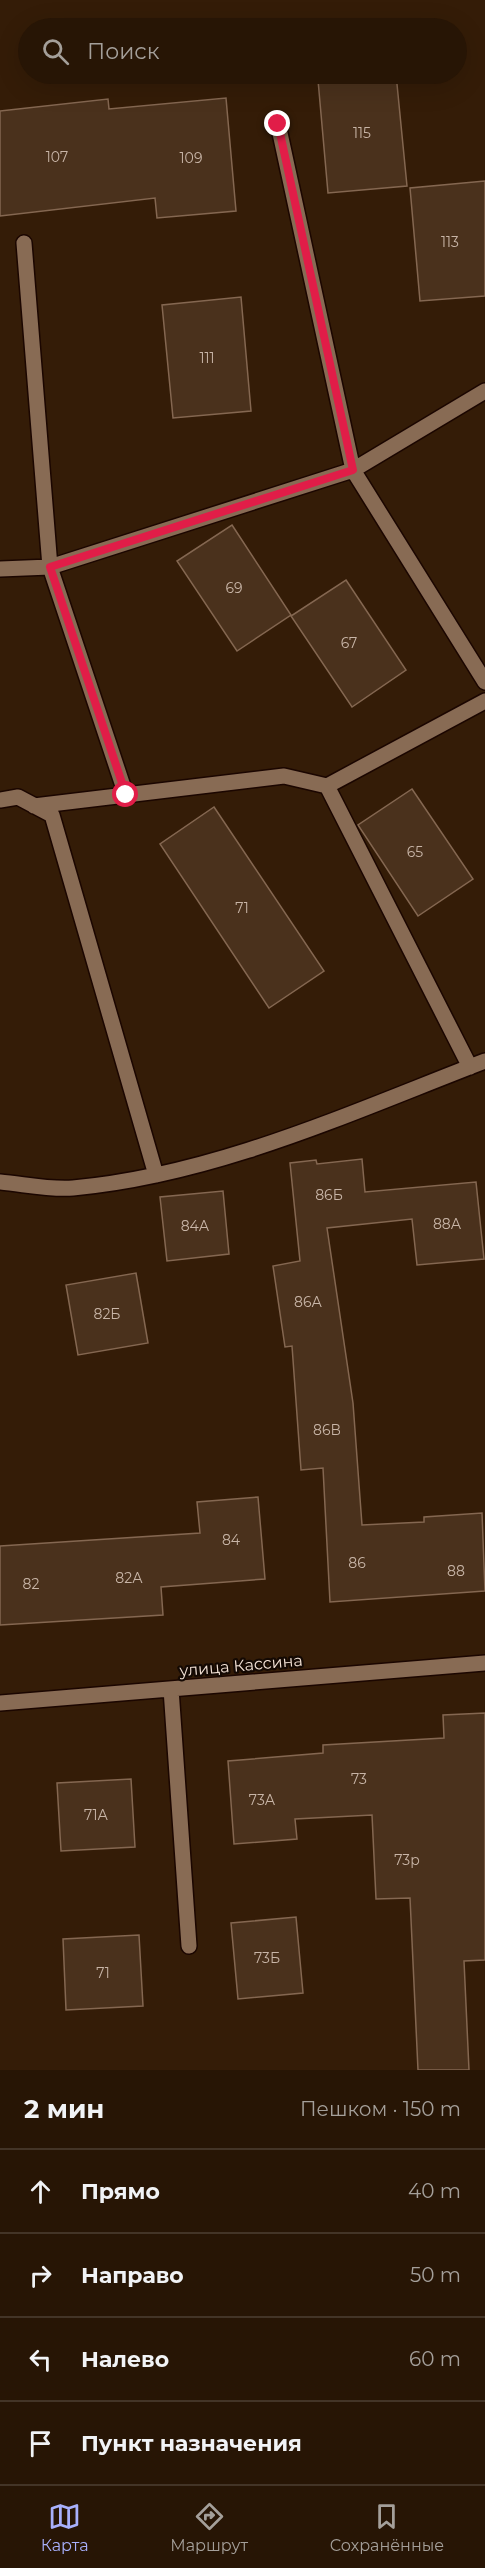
<!DOCTYPE html>
<html lang="ru">
<head>
<meta charset="utf-8">
<style>
  :root { --surface:#271505; --page:#332213; --text:#f1f3f6; --muted:#a49f9a; --line:#433427; --accent:#a8b0fc }
  body { margin:0; font-family:Montserrat,sans-serif; background:var(--page); color:var(--text) }
  .stop { position:absolute; width:18px; height:18px; margin:-14px; border:4px solid #e11d48; border-radius:50%; background:#fff }
  .stop.end { background:#e11d48; border-color:#fff; box-shadow:0 2px 6px #0008 }
  .list { margin:0; padding:0; list-style:none }
  h2 { display:flex; justify-content:space-between; align-items:center; height:78px; margin:0; padding:0 24px; font-size:26px }
  h2 small { font-size:20px; font-weight:400; color:var(--muted) }
  .list li { display:grid; grid-template-columns:39px 1fr auto; gap:18px; align-items:center; box-sizing:border-box; height:84px; padding:0 24px; border-top:2px solid var(--line) }
  .list b { display:block; font-size:22px; white-space:nowrap }
  .list em { font-size:20px; font-style:normal; color:var(--muted) }
  .icon { flex:none; width:33px; height:33px; fill:none; stroke:currentColor; stroke-width:2; stroke-linecap:round; stroke-linejoin:round }
  .map { position:relative; flex:none; width:485px; height:2070px; overflow:hidden }
  .search { position:absolute; background:var(--surface); box-shadow:0 6px 24px #0002; left:18px; right:18px; top:18px; height:66px; display:flex; align-items:center; gap:15px; box-sizing:border-box; padding:0 21px; border-radius:33px; color:var(--muted); font-size:22px }
  .sheet { height:414px; background:var(--surface) }
  nav { display:flex; justify-content:space-around; align-items:center; box-sizing:border-box; height:84px; border-top:2px solid var(--line); background:var(--surface); font-size:16px; color:var(--muted) }
  nav a { display:grid; justify-items:center; gap:3px }
  nav .on { color:var(--accent) }
  .map>svg:first-child { display:block }
  .building { fill:#4a311c; stroke:#846751; stroke-width:1.5 }
  .lines { fill:none; stroke-linecap:round; stroke-linejoin:round }
  .minor-casing { stroke:#1b0600; stroke-width:18 }
  .minor { stroke:#886b54; stroke-width:15 }
  .route { stroke:#e11d48; stroke-width:8 }
  .labels { text-anchor:middle; stroke-width:4.5; stroke-linejoin:round; paint-order:stroke }
  .number-label { font-size:14px; fill:#c8b5a7 }
  .street-label { font-size:16px; fill:#f2e1d5; stroke:#140903 }
</style>
</head>
<body>
<div class="map">
<svg width="485" height="2070" viewBox="0 0 485 2070">
  <rect width="100%" height="100%" fill="#341c07"/>
  <path class="building" d="M 396,74 L 407,186 L 328,193 L 318,80 Z
    M 226,98 L 236,211 L 157,218 L 155,198 L 0,216 L 0,111 L 108,99 L 109,109 Z
    M 485,181 L 485,296 L 420,301 L 410,188 Z
    M 241,297 L 251,411 L 173,418 L 162,305 Z
    M 232,525 L 291,615 L 237,651 L 177,561 Z
    M 346,580 L 406,670 L 352,707 L 291,616 Z
    M 412,789 L 473,879 L 418,916 L 358,825 Z
    M 214,807 L 324,971 L 269,1008 L 160,844 Z
    M 362,1159 L 365,1192 L 476,1182 L 484,1259 L 417,1265 L 412,1219 L 327,1228 L 353,1403 L 362,1525 L 424,1522 L 424,1517 L 482,1513 L 485,1591 L 330,1602 L 323,1468 L 301,1470 L 292,1346 L 285,1347 L 273,1266 L 300,1261 L 290,1163 L 316,1160 L 317,1164 Z
    M 223,1191 L 229,1254 L 167,1261 L 160,1197 Z
    M 136,1273 L 148,1343 L 78,1355 L 66,1285 Z
    M 258,1497 L 265,1579 L 161,1587 L 163,1615 L 0,1625 L 0,1546 L 200,1533 L 197,1502 Z
    M 485,1713 L 485,1960 L 464,1961 L 469,2070 L 418,2070 L 410,1898 L 376,1899 L 372,1815 L 295,1819 L 297,1839 L 234,1844 L 228,1761 L 323,1753 L 323,1745 L 444,1738 L 443,1715 Z
    M 131,1779 L 135,1847 L 61,1851 L 57,1783 Z
    M 296,1917 L 303,1993 L 238,1999 L 231,1923 Z
    M 139,1935 L 143,2006 L 66,2010 L 63,1939 Z"/>
  <g class="lines">
    <g class="minor-casing">
      <path id="minor" d="M 278,124 L 353,470 L 485,682
        M 24,243 L 50,567 L 126,795
        M 0,569 L 50,567 L 353,470 L 485,391
        M 327,786 L 485,701
        M 0,800 L 18,797 L 52,815 L 156,1175
        M 34,806 L 284,776 L 327,786 L 470,1067
        M 0,1182 C 23,1184 50,1190 73,1188 C 216,1175 352,1112 485,1061
        M 171,1689 L 189,1946
        M 0,1703 L 485,1663"/>
    </g>
    <use href="#minor" class="minor"/>
  </g>
  <g class="lines">
    <path class="route" d="M 126,795 L 50,567 L 353,470 L 278,124"/>
  </g>
  <g class="labels">
    <g class="number-label">
      <text x="362" y="138">115</text>
      <text x="57" y="162">107</text>
      <text x="191" y="163">109</text>
      <text x="450" y="247">113</text>
      <text x="207" y="363">111</text>
      <text x="234" y="593">69</text>
      <text x="349" y="648">67</text>
      <text x="415" y="857">65</text>
      <text x="242" y="913">71</text>
      <text x="329" y="1200">86Б</text>
      <text x="447" y="1229">88А</text>
      <text x="195" y="1231">84А</text>
      <text x="308" y="1307">86А</text>
      <text x="107" y="1319">82Б</text>
      <text x="327" y="1435">86В</text>
      <text x="231" y="1545">84</text>
      <text x="357" y="1568">86</text>
      <text x="456" y="1576">88</text>
      <text x="129" y="1583">82А</text>
      <text x="31" y="1589">82</text>
      <text x="359" y="1784">73</text>
      <text x="262" y="1805">73А</text>
      <text x="96" y="1820">71А</text>
      <text x="407" y="1865">73р</text>
      <text x="267" y="1963">73Б</text>
      <text x="103" y="1978">71</text>
    </g>
    <g class="street-label">
      <text transform="translate(241 1665) rotate(-5)" y="6">улица Кассина</text>
    </g>
  </g>
</svg>
<div class="stop" style="left:126px;top:795px"></div>
<div class="stop end" style="left:278px;top:124px"></div>
<div class="search"><svg class="icon" aria-label="search" viewBox="0 0 24 24"><circle cx="10" cy="10" r="6"/><path d="M15 15l6 6"/></svg>Поиск</div>
</div>
<section class="sheet">
<h2>2 мин<small>Пешком · 150 m</small></h2>
<ul class="list">
<li><svg class="icon" aria-label="ahead" viewBox="0 0 24 24"><path d="M12 20V5M6 11l6-6 6 6"/></svg><div><b>Прямо</b></div><em>40 m</em></li>
<li><svg class="icon" aria-label="right" viewBox="0 0 24 24"><path d="M7 20v-9h11M14 6l5 5-5 5"/></svg><div><b>Направо</b></div><em>50 m</em></li>
<li><svg class="icon" aria-label="left" viewBox="0 0 24 24"><path d="M17 20v-9H6M10 6l-5 5 5 5"/></svg><div><b>Налево</b></div><em>60 m</em></li>
<li><svg class="icon" aria-label="arrive" viewBox="0 0 24 24"><path d="M6 21V4h12l-3 4 3 4H6"/></svg><div><b>Пункт назначения</b></div></li>
</ul>
</section>
<nav>
<a class="on"><svg class="icon" aria-label="map" viewBox="0 0 24 24"><path d="M3 6l6-2 6 2 6-2v14l-6 2-6-2-6 2zM9 4v14M15 6v14"/></svg>Карта</a>
<a><svg class="icon" aria-label="directions" viewBox="0 0 24 24"><path d="M12 3l9 9-9 9-9-9zM9 14v-3h6M13 9l2 2-2 2"/></svg>Маршрут</a>
<a><svg class="icon" aria-label="saved" viewBox="0 0 24 24"><path d="M7 4h10v16l-5-4-5 4z"/></svg>Сохранённые</a>
</nav>
</body>
</html>
